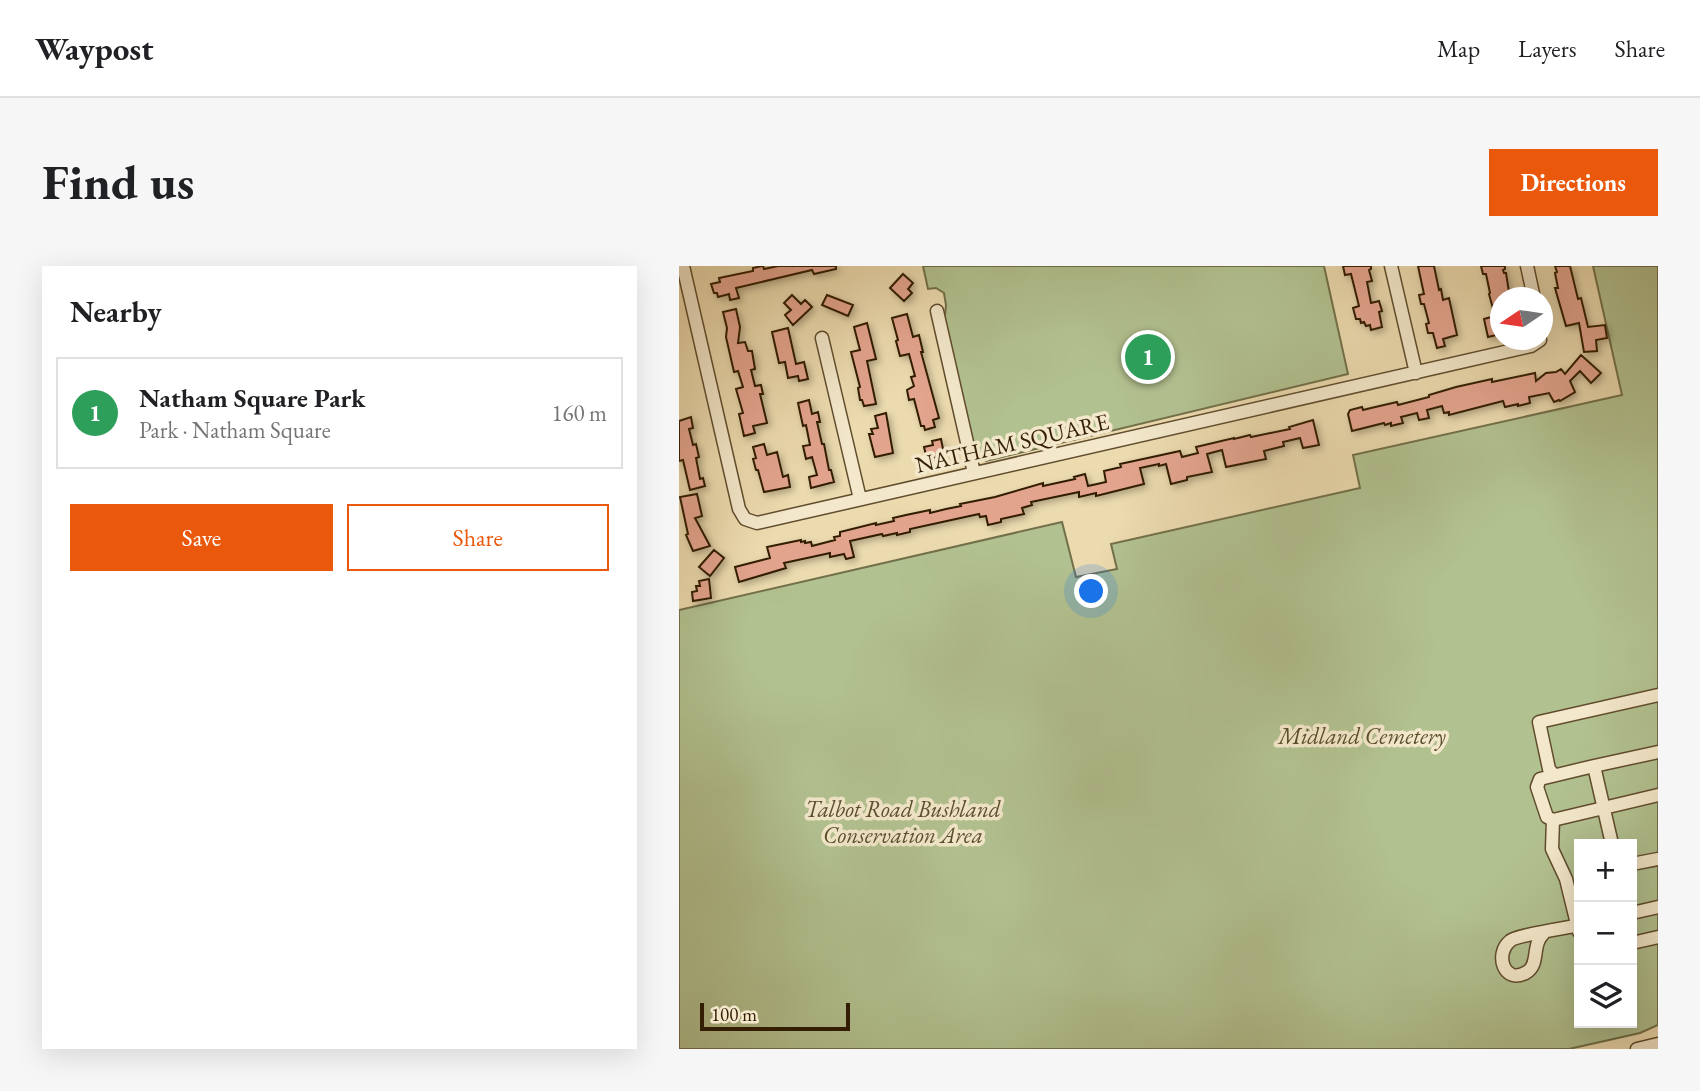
<!DOCTYPE html>
<html lang="en">
<head>
<meta charset="utf-8">
<style>
  :root { --surface:#fff; --page:#f6f6f6; --text:#202124; --muted:#757577; --line:#e0e0e0; --accent:#ea580c }
  body { margin:0; font-family:"EB Garamond",serif; background:var(--page); color:var(--text) }
  .controls { position:absolute; right:21px; bottom:21px; display:grid; overflow:hidden; border-radius:0px; box-shadow:0 7px 28px #0002 }
  .controls button { width:63px; height:63px; display:grid; place-items:center; padding:0; border:0; border-bottom:2px solid var(--line); background:var(--surface); color:var(--text); font:35px sans-serif }
  .compass { position:absolute; left:811px; top:21px; width:63px; height:63px; border-radius:50%; background:var(--surface); box-shadow:0 7px 28px #0002; rotate:257deg }
  .scale { position:absolute; left:21px; bottom:18px; width:150px; box-sizing:border-box; padding-left:7px; border:4px solid #331e03; border-top:0; font-size:19px; line-height:24px; white-space:nowrap; color:#331e03; -webkit-text-stroke:5px #f3e8cb; paint-order:stroke }
  .you { position:absolute; left:413px; top:326px; width:24px; height:24px; margin:-18px; border:5px solid #fff; border-radius:50%; background:#1a73e8; box-shadow:0 0 0 10px #1a73e833 }
  .badge { display:grid; place-items:center; width:46px; height:46px; border-radius:50%; background:var(--accent); color:#fff; font-size:23px; font-weight:700 }
  .pin { position:absolute; translate:-50% -50%; border:4px solid #fff; box-shadow:0 2px 7px #0006 }
  .list { margin:0; padding:0; list-style:none }
  h2 { display:flex; justify-content:space-between; align-items:center; height:91px; margin:0; padding:0 28px; font-size:30px }
  h2 small { font-size:23px; font-weight:400; color:var(--muted) }
  .list li { display:grid; grid-template-columns:46px 1fr auto; gap:21px; align-items:center; box-sizing:border-box; height:112px; margin:0 14px 14px; padding:0 14px; border:2px solid var(--line); border-radius:0px }
  .list b { display:block; font-size:26px; white-space:nowrap }
  .list p { margin:0; font-size:23px; white-space:nowrap; color:var(--muted) }
  .list em { font-size:23px; font-style:normal; color:var(--muted) }
  .actions { display:flex; gap:14px; padding:21px 28px }
  .actions a { flex:1; padding:16px 0; border:2px solid var(--accent); border-radius:0px; text-align:center; font-size:24px; color:var(--accent) }
  .actions .main { background:var(--accent); color:#fff }
  .icon { flex:none; width:38px; height:38px; fill:none; stroke:currentColor; stroke-width:2; stroke-linecap:round; stroke-linejoin:round }
  .map { position:relative; flex:none; width:979px; height:783px; overflow:hidden; border-radius:0px }
  header { display:flex; align-items:center; gap:42px; box-sizing:border-box; height:98px; padding:0 35px; background:var(--surface); border-bottom:2px solid var(--line) }
  header strong { font-size:33px }
  nav { display:flex; gap:38px; margin-inline-start:auto; font-size:24px }
  .intro { display:flex; align-items:center; justify-content:space-between; box-sizing:border-box; height:168px; padding:0 42px }
  h1 { margin:0; font-size:49px }
  .button { padding:18px 32px; border-radius:0px; background:var(--accent); color:#fff; font-size:24px; font-weight:700 }
  main { display:flex; gap:42px; padding:0 42px }
  aside { flex:1; background:var(--surface); border-radius:0px; box-shadow:0 7px 28px #0002 }
  .map>svg:first-child { display:block }
  .green { fill:#b2c190; stroke:#72704a; stroke-width:2; fill-rule:evenodd }
  .building { fill:#e3a48e; stroke:#331e03; stroke-width:2; filter:url(#shadow) }
  .lines { fill:none; stroke-linecap:round; stroke-linejoin:round }
  .minor-casing { stroke:#614d2e; stroke-width:15 }
  .minor { stroke:#f3e8cb; stroke-width:12 }
  .labels { text-anchor:middle; stroke-width:7; stroke-linejoin:round; paint-order:stroke }
  .street-label { font-size:23px; fill:#331e03; stroke:#f3e8cb }
  .park-label { font-size:23px; font-style:italic; fill:#594f2d; stroke:#f3e8cb }
</style>
</head>
<body>
<header>
<strong>Waypost</strong>
<nav><a>Map</a><a>Layers</a><a>Share</a></nav>
</header>
<div class="intro"><h1>Find us</h1><a class="button">Directions</a></div>
<main>
<aside>
<h2>Nearby<small></small></h2>
<ul class="list">
<li><span class="badge" style="background:#2e9e5b">1</span><div><b>Natham Square Park</b><p>Park · Natham Square</p></div><em>160 m</em></li>
</ul>
<div class="actions"><a class="main">Save</a><a>Share</a></div>
</aside>
<div class="map">
<svg width="979" height="783" viewBox="0 0 979 783">
  <defs>
    <filter id="shadow"><feDropShadow dx="3" dy="3" stdDeviation="3.5" flood-color="#0004"/></filter>
  </defs>
  <rect width="100%" height="100%" fill="#ecdbaf"/>
  <filter id="stains"><feTurbulence type="fractalNoise" baseFrequency=".00286" numOctaves="4"/><feColorMatrix values="0 0 0 0 .2 0 0 0 0 .09 0 0 0 0 .02 0 0 0 .5 -.17"/></filter>
  <radialGradient id="worn" r=".72"><stop offset=".6" stop-color="#630" stop-opacity="0"/><stop offset="1" stop-color="#630" stop-opacity=".3"/></radialGradient>
  <path class="green" d="M 244,0 L 645,0 L 669,108 L 307,195 L 295,189 L 265,60 L 267,39 L 265,27 L 257,22 L 249,23 Z
    M 914,0 L 979,0 L 979,759 L 961,767 L 890,783 L 0,783 L 0,344 L 383,256 L 397,311 L 438,303 L 432,278 L 681,222 L 674,189 L 943,129 ZM 900,578 L 953,578 L 953,757 L 900,757 Z"/>
  <path class="building" d="M 83,0 L 84,0 L 85,3 L 99,0 L 157,0 L 157,3 L 135,8 L 133,4 L 57,22 L 60,32 L 51,34 L 50,28 L 39,31 L 38,27 L 35,27 L 32,18 L 41,16 L 40,12 L 74,5 L 74,2 Z
    M 664,0 L 692,0 L 692,3 L 690,4 L 693,15 L 688,16 L 692,37 L 700,35 L 703,45 L 700,46 L 703,61 L 692,64 L 691,59 L 687,60 L 685,56 L 682,57 L 681,53 L 677,53 L 674,42 L 680,40 L 672,8 L 666,9 Z
    M 739,0 L 755,0 L 760,24 L 762,23 L 764,34 L 770,32 L 778,69 L 764,73 L 766,80 L 758,82 L 754,67 L 749,67 L 747,58 L 750,57 L 745,38 L 742,38 L 740,29 L 745,28 Z
    M 802,0 L 826,0 L 826,3 L 824,4 L 825,7 L 827,7 L 831,32 L 822,32 L 822,68 L 809,71 L 805,53 L 816,50 L 810,28 L 811,27 L 807,8 L 804,8 Z
    M 876,0 L 891,0 L 899,33 L 902,32 L 909,61 L 926,59 L 928,72 L 917,74 L 918,85 L 905,86 L 900,57 L 887,60 L 876,22 L 879,22 L 876,7 L 878,6 Z
    M 224,8 L 234,17 L 229,23 L 233,27 L 225,35 L 211,22 Z
    M 113,29 L 122,38 L 126,34 L 133,41 L 114,59 L 106,49 L 112,44 L 105,37 Z
    M 148,29 L 174,39 L 169,50 L 143,39 Z
    M 57,43 L 61,61 L 59,77 L 66,76 L 69,85 L 73,85 L 76,103 L 72,104 L 76,120 L 82,119 L 84,128 L 81,128 L 88,157 L 74,160 L 76,167 L 65,170 L 60,148 L 64,147 L 57,123 L 64,121 L 59,105 L 55,106 L 47,71 L 48,62 L 44,46 Z
    M 228,48 L 234,71 L 240,69 L 244,86 L 242,86 L 260,152 L 254,154 L 256,161 L 246,164 L 245,160 L 242,160 L 235,133 L 230,134 L 228,124 L 235,120 L 232,111 L 236,110 L 230,88 L 221,90 L 217,75 L 219,74 L 213,52 Z
    M 188,57 L 197,93 L 188,95 L 197,138 L 185,140 L 183,134 L 181,134 L 179,122 L 181,121 L 172,86 L 181,84 L 175,61 Z
    M 109,62 L 117,98 L 125,96 L 129,113 L 120,115 L 119,110 L 109,112 L 106,96 L 100,97 L 93,66 Z
    M 902,89 L 922,107 L 912,117 L 901,105 L 891,115 L 896,126 L 881,135 L 880,134 L 875,136 L 870,127 L 850,131 L 851,137 L 839,140 L 839,138 L 826,141 L 824,135 L 770,149 L 770,146 L 765,147 L 763,140 L 748,144 L 750,152 L 740,154 L 738,147 L 722,151 L 724,157 L 712,160 L 712,157 L 706,159 L 705,157 L 673,165 L 669,148 L 671,144 L 683,141 L 684,144 L 692,142 L 718,136 L 719,139 L 750,131 L 750,129 L 777,121 L 813,113 L 813,116 L 856,107 L 857,115 L 867,107 L 877,106 L 882,103 L 886,108 Z
    M 130,134 L 133,148 L 139,146 L 141,156 L 138,156 L 143,178 L 145,178 L 150,204 L 152,204 L 155,216 L 132,222 L 130,211 L 138,209 L 133,191 L 127,193 L 124,180 L 131,179 L 127,159 L 124,160 L 119,137 Z
    M 207,147 L 214,187 L 196,191 L 190,168 L 194,168 L 192,163 L 199,162 L 196,150 Z
    M 12,151 L 14,162 L 10,163 L 14,179 L 17,178 L 20,191 L 17,192 L 21,213 L 24,212 L 26,220 L 11,224 L 4,194 L 0,195 L 0,155 Z
    M 634,154 L 640,179 L 624,182 L 621,172 L 604,176 L 605,180 L 585,185 L 587,193 L 547,201 L 543,184 L 528,188 L 533,206 L 508,211 L 508,214 L 492,218 L 487,198 L 480,200 L 480,198 L 461,202 L 465,218 L 417,230 L 417,227 L 400,231 L 400,226 L 352,236 L 353,239 L 343,242 L 345,248 L 322,253 L 322,256 L 309,259 L 307,250 L 301,251 L 300,248 L 231,263 L 231,266 L 218,269 L 218,267 L 204,270 L 203,268 L 171,275 L 175,291 L 167,293 L 165,288 L 151,291 L 151,287 L 105,297 L 107,302 L 60,316 L 56,301 L 91,292 L 88,281 L 122,274 L 122,276 L 126,275 L 126,277 L 132,276 L 133,280 L 156,274 L 155,271 L 161,270 L 161,266 L 197,257 L 197,259 L 215,255 L 214,252 L 227,249 L 251,244 L 251,247 L 267,243 L 282,240 L 281,238 L 316,231 L 364,217 L 364,220 L 396,213 L 395,211 L 406,208 L 409,220 L 427,216 L 425,205 L 442,201 L 441,198 L 501,185 L 503,191 L 519,187 L 517,181 L 555,172 L 555,173 L 571,169 L 572,171 L 611,163 L 610,161 Z
    M 262,173 L 265,188 L 248,193 L 245,181 L 254,179 L 253,175 Z
    M 85,178 L 88,189 L 98,186 L 104,211 L 109,209 L 111,221 L 85,226 L 79,204 L 77,204 L 74,193 L 77,192 L 74,181 Z
    M 18,228 L 23,250 L 16,252 L 31,280 L 14,285 L 7,269 L 9,268 L 1,231 Z
    M 35,284 L 45,292 L 31,310 L 20,301 Z
    M 30,313 L 32,332 L 14,335 L 13,326 L 18,325 L 17,320 L 21,320 L 20,315 Z"/>
  <g class="lines">
    <g class="minor-casing">
      <path id="minor" d="M 4,0 L 60,243 L 66,253 L 78,257 L 852,80 L 861,74
        M 712,0 L 737,107
        M 848,0 L 855,32
        M 258,45 L 295,207
        M 143,72 L 181,233
        M 875,509 L 870,503 L 860,456 L 979,429
        M 874,554 L 868,551 L 858,521 L 861,513 L 915,500
        M 933,578 L 915,500 L 979,486
        M 953,598 L 979,593
        M 953,647 L 979,641
        M 900,666 L 887,613 L 873,583 L 874,554 L 979,529
        M 865,667 C 863,669 860,673 859,676 C 855,686 858,700 848,706 C 825,720 815,688 831,675 C 837,669 888,662 900,659
        M 953,677 L 979,671
        M 958,783 L 979,778"/>
    </g>
    <use href="#minor" class="minor"/>
  </g>
  <g class="labels">
    <g class="street-label">
      <text transform="translate(333 177) rotate(-13)" y="8">NATHAM SQUARE</text>
    </g>
    <g class="park-label">
      <text x="683" y="478">Midland Cemetery</text>
      <text x="224" y="551">Talbot Road Bushland<tspan x="224" dy="26">Conservation Area</tspan></text>
    </g>
  </g>
  <rect width="100%" height="100%" filter="url(#stains)"/>
  <rect width="100%" height="100%" fill="url(#worn)"/>
</svg>
<div class="controls">
<button>+</button>
<button>−</button>
<button><svg class="icon" aria-label="layers" viewBox="0 0 24 24"><path d="M12 4l9 5-9 5-9-5zM3 14l9 5 9-5"/></svg></button>
</div>
<svg class="compass" viewBox="-18 -18 36 36"><path d="M0-13l5 13h-10z" fill="#e53935"/><path d="M0 13l5-13h-10z" fill="#757577"/></svg>
<div class="scale">100 m</div>
<div class="you"></div>
<div class="pin badge" style="left:469px;top:91px;background:#2e9e5b">1</div>
</div>
</main>
</body>
</html>
